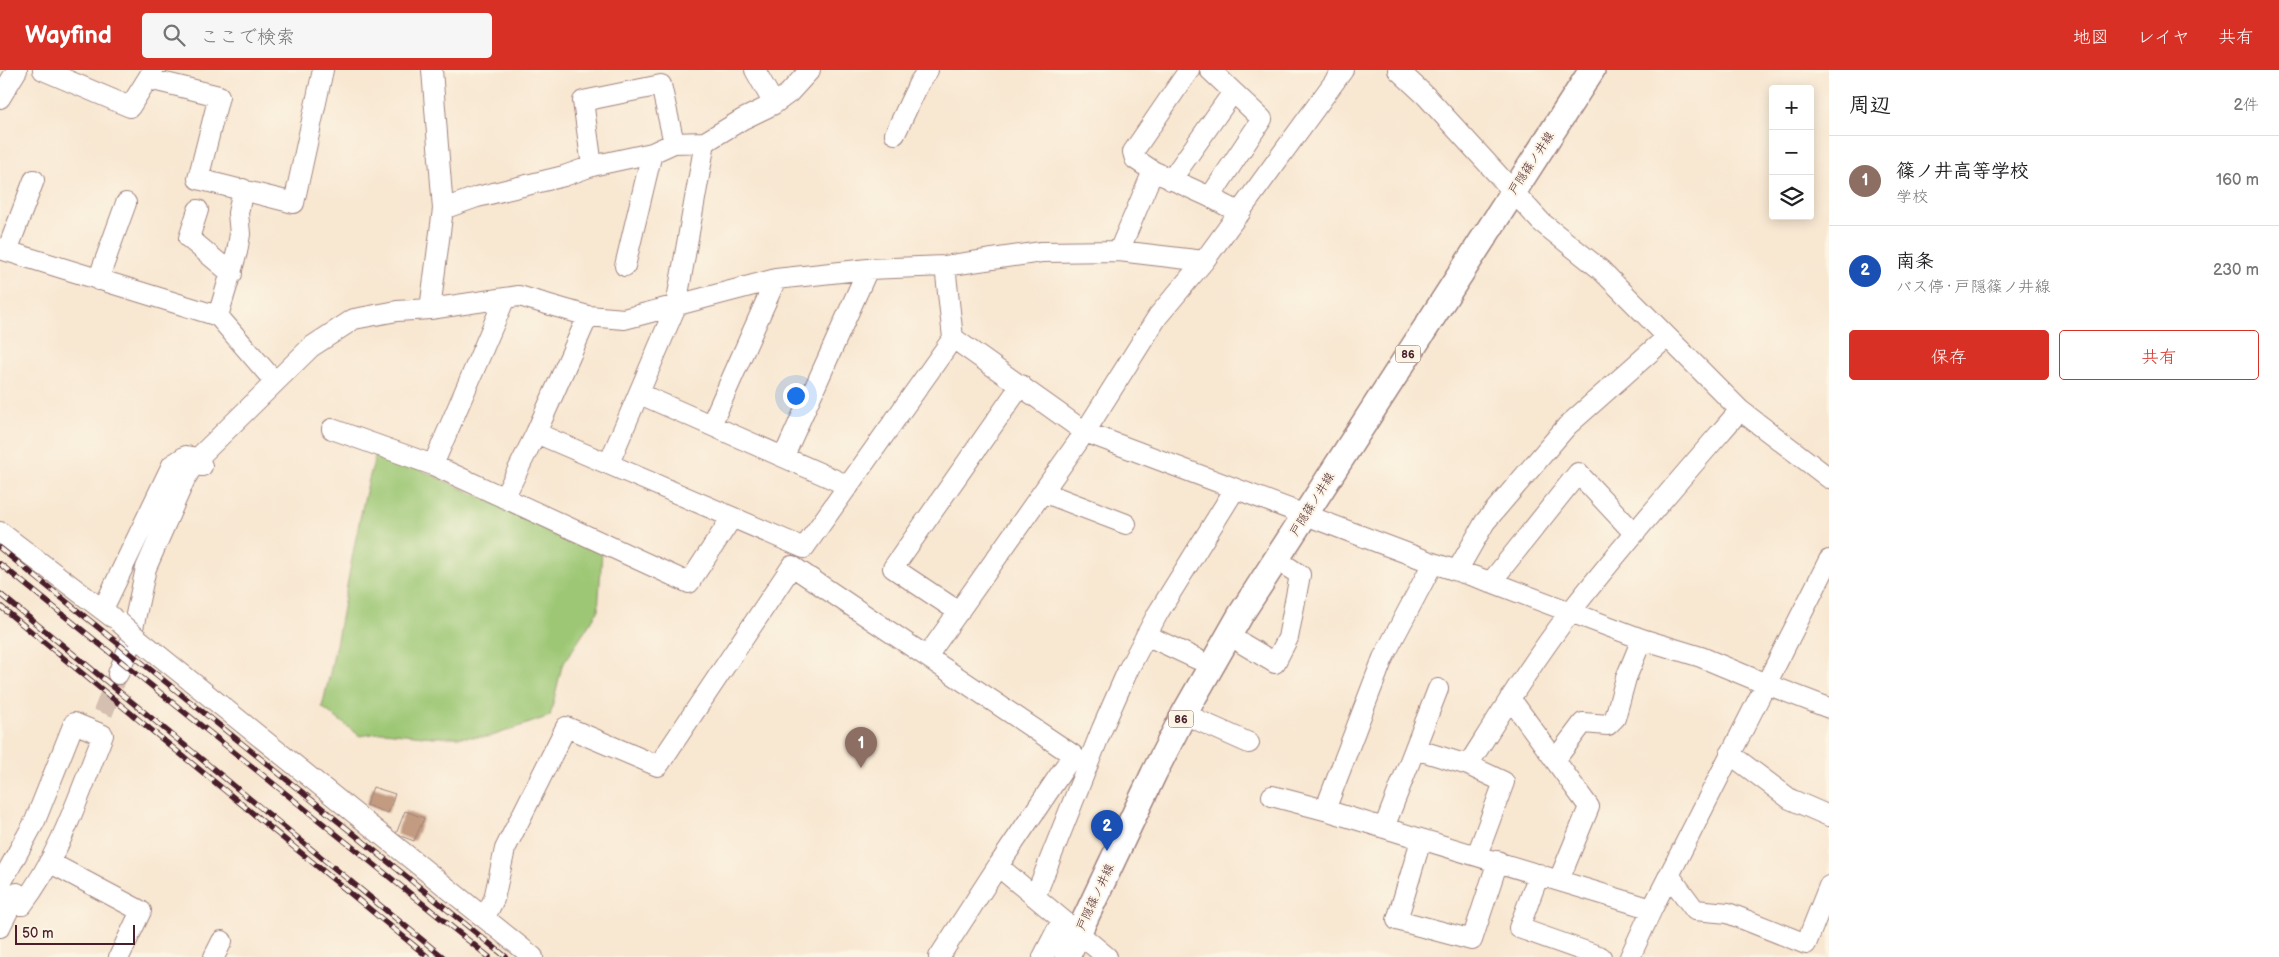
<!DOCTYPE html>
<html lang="ja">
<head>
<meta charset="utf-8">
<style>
  :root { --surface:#fff; --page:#f6f6f6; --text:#202124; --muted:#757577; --line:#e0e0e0; --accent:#d93025 }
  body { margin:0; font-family:"Balsamiq Sans","Klee One",sans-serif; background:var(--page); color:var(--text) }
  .controls { position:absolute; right:15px; top:15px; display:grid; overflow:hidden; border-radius:5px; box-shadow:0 2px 12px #0003 }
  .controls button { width:45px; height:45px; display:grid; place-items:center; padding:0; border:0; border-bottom:1px solid var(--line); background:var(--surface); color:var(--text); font:25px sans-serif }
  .scale { position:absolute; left:15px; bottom:12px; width:120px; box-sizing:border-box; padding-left:5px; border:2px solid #4a1f2b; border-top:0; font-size:14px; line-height:18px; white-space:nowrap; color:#4a1f2b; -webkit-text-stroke:4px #fcf5e5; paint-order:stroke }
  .you { position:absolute; left:795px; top:325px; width:18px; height:18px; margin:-12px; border:4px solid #fff; border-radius:50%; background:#1a73e8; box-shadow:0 0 0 8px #1a73e833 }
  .badge { display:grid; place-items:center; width:32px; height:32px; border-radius:50%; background:var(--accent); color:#fff; font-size:16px; font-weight:700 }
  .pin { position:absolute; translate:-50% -41px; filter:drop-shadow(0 1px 2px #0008) }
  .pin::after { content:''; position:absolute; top:26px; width:18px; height:15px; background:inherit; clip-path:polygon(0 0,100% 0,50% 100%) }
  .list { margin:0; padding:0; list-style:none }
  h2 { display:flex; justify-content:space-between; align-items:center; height:65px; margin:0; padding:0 20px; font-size:21px }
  h2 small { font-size:16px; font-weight:400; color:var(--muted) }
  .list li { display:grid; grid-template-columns:32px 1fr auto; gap:15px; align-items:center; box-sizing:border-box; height:90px; padding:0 20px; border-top:1px solid var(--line) }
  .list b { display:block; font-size:19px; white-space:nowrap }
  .list p { margin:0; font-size:16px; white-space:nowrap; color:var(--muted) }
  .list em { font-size:16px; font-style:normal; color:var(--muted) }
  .actions { display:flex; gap:10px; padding:15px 20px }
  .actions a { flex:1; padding:11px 0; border:1px solid var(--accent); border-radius:5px; text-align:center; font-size:18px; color:var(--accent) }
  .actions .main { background:var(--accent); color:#fff }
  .icon { flex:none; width:28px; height:28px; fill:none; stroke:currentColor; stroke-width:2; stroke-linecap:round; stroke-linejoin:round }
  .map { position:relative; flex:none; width:1829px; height:887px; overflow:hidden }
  header { display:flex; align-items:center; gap:30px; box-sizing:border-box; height:70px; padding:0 25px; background:var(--accent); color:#fff }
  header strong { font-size:24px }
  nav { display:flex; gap:28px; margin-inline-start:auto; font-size:18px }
  .search { width:350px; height:45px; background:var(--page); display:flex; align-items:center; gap:12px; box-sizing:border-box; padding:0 18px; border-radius:5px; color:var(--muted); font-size:19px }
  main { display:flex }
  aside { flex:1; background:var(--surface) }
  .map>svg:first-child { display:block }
  .green { fill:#9dc774; stroke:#747350 }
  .building { fill:#c39b81 }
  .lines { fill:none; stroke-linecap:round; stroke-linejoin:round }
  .minor-tunnel { stroke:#d5bfb0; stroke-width:20; stroke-dasharray:20 10; stroke-linecap:butt }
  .minor-casing { stroke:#a1837e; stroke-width:22 }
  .major-casing { stroke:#a1837e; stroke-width:28 }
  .minor { stroke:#fff; stroke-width:20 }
  .major { stroke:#fff; stroke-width:25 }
  .rail-casing { stroke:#4a1f2b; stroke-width:5.5 }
  .rail { stroke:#fcf5e5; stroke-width:4; stroke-dasharray:11; stroke-linecap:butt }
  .minor-bridge-casing { stroke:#a1837e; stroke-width:22; stroke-linecap:butt }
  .minor-bridge { stroke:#fff; stroke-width:20 }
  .labels { text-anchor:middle; stroke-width:4; stroke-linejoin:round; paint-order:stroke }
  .shield { fill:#fcf5e5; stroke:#7f5f63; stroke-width:1 }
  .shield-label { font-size:11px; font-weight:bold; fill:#4a1f2b }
  .street-label { font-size:12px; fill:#4a1f2b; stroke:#fcf5e5 }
</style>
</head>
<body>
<header>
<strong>Wayfind</strong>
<div class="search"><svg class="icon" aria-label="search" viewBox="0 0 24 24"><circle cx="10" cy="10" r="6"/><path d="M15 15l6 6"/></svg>ここで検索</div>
<nav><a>地図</a><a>レイヤ</a><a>共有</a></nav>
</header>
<main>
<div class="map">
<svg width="1829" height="887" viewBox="0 0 1829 887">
  <rect width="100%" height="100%" fill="#fcf5e5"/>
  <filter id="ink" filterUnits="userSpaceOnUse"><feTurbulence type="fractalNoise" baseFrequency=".02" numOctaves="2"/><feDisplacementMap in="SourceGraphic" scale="10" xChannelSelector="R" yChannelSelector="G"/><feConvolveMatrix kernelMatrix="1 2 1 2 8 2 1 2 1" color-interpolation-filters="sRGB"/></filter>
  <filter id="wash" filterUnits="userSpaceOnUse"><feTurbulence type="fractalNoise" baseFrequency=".0096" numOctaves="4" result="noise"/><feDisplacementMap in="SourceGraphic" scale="20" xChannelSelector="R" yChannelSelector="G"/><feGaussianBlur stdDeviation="1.12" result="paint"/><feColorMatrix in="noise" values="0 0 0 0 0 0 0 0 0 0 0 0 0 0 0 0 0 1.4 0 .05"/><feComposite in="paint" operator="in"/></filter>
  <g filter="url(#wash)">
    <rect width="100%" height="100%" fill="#f8e7d1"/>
    <path class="green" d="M 377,380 L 602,482 L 598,541 L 562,596 L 550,646 L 489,667 L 434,667 L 384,662 L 360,666 L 322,637 C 344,552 352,464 377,380 Z"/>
    <g id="blocks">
      <path class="building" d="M 373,717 L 395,724 L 388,743 L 366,735 Z
        M 405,741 L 424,748 L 414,771 L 396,764 Z"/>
    </g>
  </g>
  <g filter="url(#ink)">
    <use href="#blocks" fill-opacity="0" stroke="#a1837e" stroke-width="1"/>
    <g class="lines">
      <path class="minor-tunnel" d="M 92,671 L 118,604"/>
      <g class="minor-casing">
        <path id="minor" d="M 43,0 L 130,37 L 153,0
          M 755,0 L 774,34
          M 1398,0 L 1427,27 L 1541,152 L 1600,199 L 1740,340 L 1829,408
          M 149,9 L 219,26 L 198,109 L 294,133 L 323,0
          M 0,28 L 17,0
          M 895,64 L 919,13 L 928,0
          M 592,96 L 583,31 L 661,15 L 674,73
          M 1153,101 L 1135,89 L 1133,82 L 1189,0
          M 1171,110 L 1233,22
          M 1210,127 L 1240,143
          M 443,139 L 477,127 L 564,106 L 592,96 L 652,83 L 674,73 L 705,72 L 743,49 L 774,34 L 789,23 L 810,0
          M 198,140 L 189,168 L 232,204
          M 0,179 L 218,246 L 275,312
          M 7,181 L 34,110
          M 1119,181 L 1153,101 L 1210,127 L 1262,49 L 1210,0
          M 625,196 L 652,83
          M 945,196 L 953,268 L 1085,362 L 1433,493 L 1491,512 L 1642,569 L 1701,587 L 1766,614 L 1829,638
          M 98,210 L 126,133
          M 430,239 L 443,139 L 432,0
          M 218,246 L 237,182 L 240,164 L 238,143 L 243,119
          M 640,324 L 849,416
          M 711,355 L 776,209
          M 332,359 L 433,395 L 689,513 L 731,449
          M 536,363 L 804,478 L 953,268
          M 784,386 L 868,199
          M 609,393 L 676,236 L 705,72
          M 433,395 L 505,228
          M 1043,422 L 1126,454
          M 504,428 L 536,363 L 588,246
          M 0,462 L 112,547
          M 1433,493 L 1383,588 L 1325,740 L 1652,839
          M 1457,501 L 1485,452 L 1567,356 L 1666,268
          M 1491,512 L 1578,403 L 1634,463
          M 103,539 L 172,395 L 186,386 L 198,388 L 202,396
          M 959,542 L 893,498 L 1021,315
          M 1146,565 L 1197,589
          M 136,567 L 533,887
          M 1243,574 L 1275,593 L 1288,568 L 1300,505 L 1276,489
          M 928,585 L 1085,362 L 1158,246 L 1204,191 L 1343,0
          M 118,604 L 129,577 L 146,498 L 185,409 L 198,388 L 311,277 L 354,249 L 397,241 L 430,239 L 519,226 L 588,246 L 624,249 L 776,209 L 868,199 L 945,196 L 1041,182 L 1119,181 L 1204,191
          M 1510,628 L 1589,737 L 1559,810
          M 1184,644 L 1249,673
          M 1415,679 L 1468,695 L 1504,712 L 1477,785
          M 1730,684 L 1790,729 L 1829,746
          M 1555,690 L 1583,653 L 1608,655 L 1615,648 L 1626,608 L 1642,569
          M 1468,695 C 1501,643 1534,589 1572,540 C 1625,472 1683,406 1740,340
          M 1272,726 L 1325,740
          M 1384,758 L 1438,619
          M 1421,770 L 1397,850 L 1472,870 L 1498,791
          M 49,792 L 141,841 L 119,887
          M 1539,804 L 1519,858 L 1601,887
          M 1669,805 L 1695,840 L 1728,843 L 1806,874 L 1829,816
          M 0,815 L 35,751 L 74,653 L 103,665 C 80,722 60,786 22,835 L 10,835 L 0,829
          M 1035,827 L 1102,659 L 1128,600 L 1158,543 L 1235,419
          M 485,847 L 494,829 L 505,779 L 566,657 L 658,696 L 792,496 L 1073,685 L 998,796 L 1107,887
          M 0,857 L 17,823
          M 214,887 L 222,871
          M 939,887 L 998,796
          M 1043,887 L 1062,850
          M 1630,887 L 1652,839 L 1829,490"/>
      </g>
      <g class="major-casing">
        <path id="major" d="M 1067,887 L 1154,703 L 1184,644 L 1241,544 L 1592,0"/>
      </g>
      <use href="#minor" class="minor"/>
      <use href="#major" class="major"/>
      <g class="rail-casing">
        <path id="rail" d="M 0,478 L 506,887
          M 0,494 L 489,887
          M 0,524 L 443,887
          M 0,536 L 428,887"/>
      </g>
      <use href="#rail" class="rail"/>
      <g class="minor-bridge-casing">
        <path id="minor-bridge" d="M 119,552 L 136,567"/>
      </g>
      <use href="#minor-bridge" class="minor-bridge"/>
    </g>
  </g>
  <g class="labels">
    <g class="shield">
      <rect x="1395.5" y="275.5" width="25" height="17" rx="4"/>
      <rect x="1168.5" y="640.5" width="25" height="17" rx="4"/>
    </g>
    <g class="shield-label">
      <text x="1408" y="288">86</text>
      <text x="1181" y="653">86</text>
    </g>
    <g class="street-label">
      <text transform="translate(1531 93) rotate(-57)" y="4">戸隠篠ノ井線</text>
      <text transform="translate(1312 434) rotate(-58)" y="4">戸隠篠ノ井線</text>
      <text transform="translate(1095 827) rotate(-65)" y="4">戸隠篠ノ井線</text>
    </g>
  </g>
</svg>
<div class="controls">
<button>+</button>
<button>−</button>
<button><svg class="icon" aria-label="layers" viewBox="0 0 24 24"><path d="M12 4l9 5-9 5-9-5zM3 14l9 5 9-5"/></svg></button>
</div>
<div class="scale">50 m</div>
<div class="you"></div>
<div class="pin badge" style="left:861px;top:698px;background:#8d6e63">1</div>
<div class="pin badge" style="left:1107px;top:781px;background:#1a4fb4">2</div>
</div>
<aside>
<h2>周辺<small>2件</small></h2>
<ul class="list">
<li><span class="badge" style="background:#8d6e63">1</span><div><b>篠ノ井高等学校</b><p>学校</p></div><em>160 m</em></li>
<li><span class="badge" style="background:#1a4fb4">2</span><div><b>南条</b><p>バス停 · 戸隠篠ノ井線</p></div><em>230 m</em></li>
</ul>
<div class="actions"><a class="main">保存</a><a>共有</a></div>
</aside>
</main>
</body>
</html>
